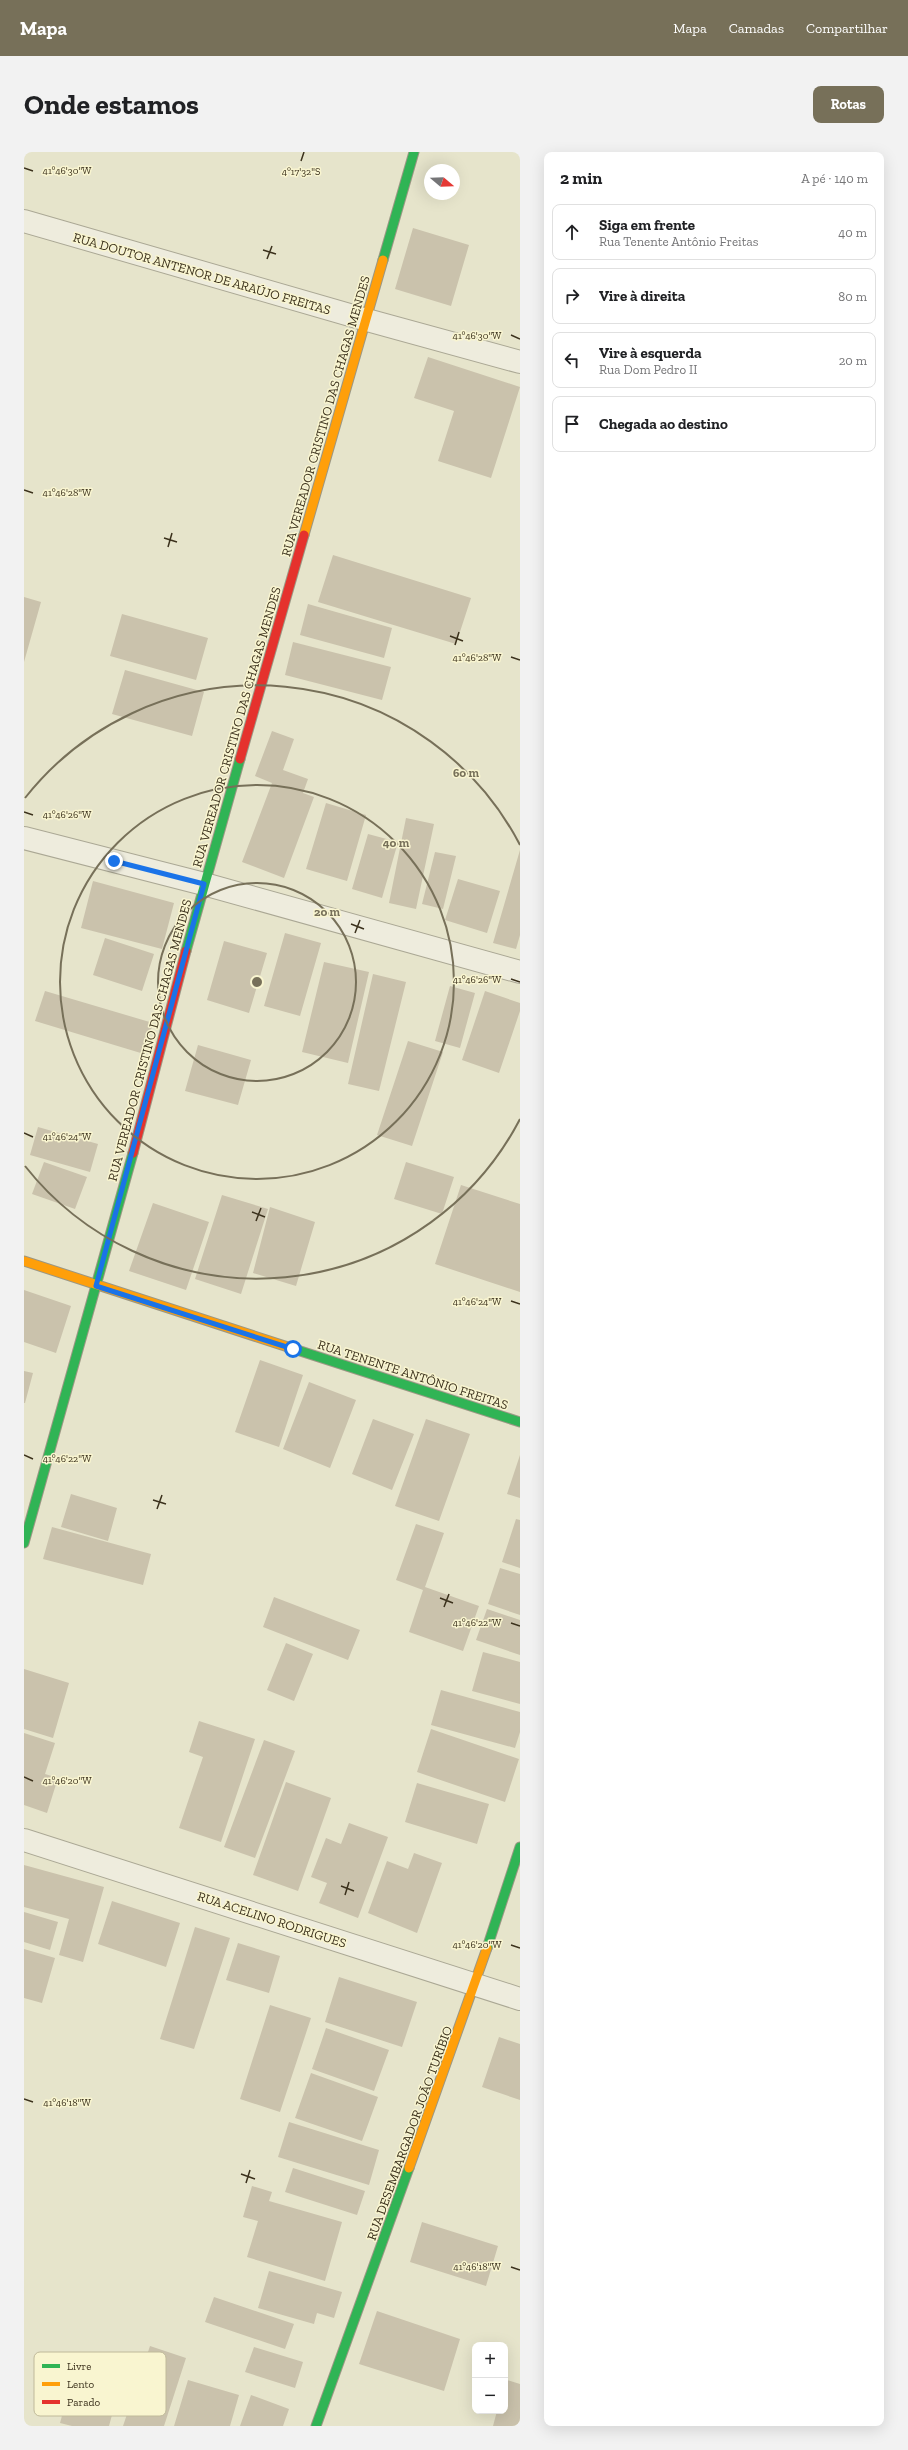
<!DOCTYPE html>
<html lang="pt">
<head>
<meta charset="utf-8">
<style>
  :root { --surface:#fff; --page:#f2f2f2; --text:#202124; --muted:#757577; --line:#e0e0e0; --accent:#777059 }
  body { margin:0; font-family:"Zilla Slab",serif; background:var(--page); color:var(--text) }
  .controls { position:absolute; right:12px; bottom:12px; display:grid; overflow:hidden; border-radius:8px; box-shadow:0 4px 16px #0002 }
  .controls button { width:36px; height:36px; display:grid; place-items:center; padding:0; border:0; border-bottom:1px solid var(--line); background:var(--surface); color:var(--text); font:20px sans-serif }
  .compass { position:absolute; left:400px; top:12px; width:36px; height:36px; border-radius:50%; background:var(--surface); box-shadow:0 4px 16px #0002; rotate:109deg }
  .stop { position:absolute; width:12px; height:12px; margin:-9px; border:3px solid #1a73e8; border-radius:50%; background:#fff }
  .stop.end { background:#1a73e8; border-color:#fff; box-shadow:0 1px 4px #0008 }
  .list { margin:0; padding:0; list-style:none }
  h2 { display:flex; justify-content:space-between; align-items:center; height:52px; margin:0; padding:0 16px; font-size:17px }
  h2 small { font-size:13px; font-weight:400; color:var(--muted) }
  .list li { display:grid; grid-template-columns:26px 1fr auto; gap:12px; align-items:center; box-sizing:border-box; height:56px; margin:0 8px 8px; padding:0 8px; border:1px solid var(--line); border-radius:8px }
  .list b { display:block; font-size:15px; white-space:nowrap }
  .list p { margin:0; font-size:13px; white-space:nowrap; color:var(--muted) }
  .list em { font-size:13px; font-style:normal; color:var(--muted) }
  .icon { flex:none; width:22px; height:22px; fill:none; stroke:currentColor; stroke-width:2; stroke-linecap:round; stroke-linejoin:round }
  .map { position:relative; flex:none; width:496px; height:2274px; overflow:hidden; border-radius:8px }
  header { display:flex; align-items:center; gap:24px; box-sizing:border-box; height:56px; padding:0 20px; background:var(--accent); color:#fff }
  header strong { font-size:19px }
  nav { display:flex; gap:22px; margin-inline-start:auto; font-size:14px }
  .intro { display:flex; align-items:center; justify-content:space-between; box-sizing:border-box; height:96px; padding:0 24px }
  h1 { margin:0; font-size:28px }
  .button { padding:10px 18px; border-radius:8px; background:var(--accent); color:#fff; font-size:14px; font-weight:700 }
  main { display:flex; gap:24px; padding:0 24px }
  aside { flex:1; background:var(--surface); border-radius:8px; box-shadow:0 4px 16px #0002 }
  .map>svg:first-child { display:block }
  .building { fill:#cac2ac }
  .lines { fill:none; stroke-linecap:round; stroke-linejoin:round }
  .street-casing { stroke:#aba895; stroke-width:24 }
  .fast-casing { stroke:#9b9784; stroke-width:11 }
  .slow-casing { stroke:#9b9784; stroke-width:11 }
  .jam-casing { stroke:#9b9784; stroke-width:11 }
  .street { stroke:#eeecdd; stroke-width:22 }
  .fast { stroke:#30b455; stroke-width:9 }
  .slow { stroke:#ff9f0a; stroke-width:9 }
  .jam { stroke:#e5322d; stroke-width:9 }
  .route { stroke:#1a73e8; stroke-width:5 }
  .ticks { fill:none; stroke:#3b311c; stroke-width:1.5 }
  .ring { fill:none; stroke:#777059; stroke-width:2 }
  .labels { text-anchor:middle; stroke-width:3; stroke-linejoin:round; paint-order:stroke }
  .street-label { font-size:13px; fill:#3b311c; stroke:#f9f5d0 }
  .key { fill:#f9f5d0; stroke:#c0ba9a; stroke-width:1 }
  .key-label { font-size:11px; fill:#3b311c }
  .ticks-label { font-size:10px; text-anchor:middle; fill:#3b311c; stroke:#f9f5d0; stroke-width:3; stroke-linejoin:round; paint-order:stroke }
  .centre { fill:#777059; stroke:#f9f5d0; stroke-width:2 }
  .ring-label { font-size:12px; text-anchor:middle; font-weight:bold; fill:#777059; stroke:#f9f5d0; stroke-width:3; stroke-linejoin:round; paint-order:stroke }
</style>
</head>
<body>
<header>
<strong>Mapa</strong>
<nav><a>Mapa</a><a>Camadas</a><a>Compartilhar</a></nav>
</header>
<div class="intro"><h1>Onde estamos</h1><a class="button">Rotas</a></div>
<main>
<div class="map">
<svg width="496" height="2274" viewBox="0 0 496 2274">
  <rect width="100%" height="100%" fill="#e6e4cb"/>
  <path class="building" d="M 389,76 L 445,93 L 427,154 L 371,137 Z
    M 404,205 L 496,235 L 467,326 L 414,309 L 430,259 L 390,246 Z
    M 309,403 L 447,446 L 432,492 L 294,450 Z
    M 0,445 L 17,450 L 0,510 Z
    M 284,452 L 368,476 L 360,506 L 276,483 Z
    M 98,462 L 184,486 L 172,528 L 86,504 Z
    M 269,490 L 367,515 L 358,548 L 261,523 Z
    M 101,518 L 180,540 L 168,584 L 88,562 Z
    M 248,579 L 270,587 L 259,618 L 284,627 L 279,641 L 290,645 L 260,726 L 218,710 L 248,631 L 231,624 Z
    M 302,651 L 342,663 L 323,729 L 282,717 Z
    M 382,666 L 410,672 L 392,757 L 365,751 Z
    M 344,682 L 374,690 L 358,746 L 328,737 Z
    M 496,698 L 496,783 L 492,797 L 469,791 Z
    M 411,700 L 432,704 L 419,757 L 398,752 Z
    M 434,727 L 476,739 L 463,781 L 421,768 Z
    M 69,729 L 150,751 L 138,797 L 57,776 Z
    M 261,781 L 297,791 L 276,864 L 240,854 Z
    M 81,786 L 130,802 L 118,839 L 69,823 Z
    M 200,789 L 243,801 L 225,861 L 183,848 Z
    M 300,810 L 345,820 L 324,911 L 278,900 Z
    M 349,822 L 382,830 L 355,939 L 324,932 Z
    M 426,834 L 451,841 L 436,896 L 411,889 Z
    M 21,839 L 129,871 L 120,902 L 11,869 Z
    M 461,839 L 496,851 L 496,859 L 475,921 L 438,908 Z
    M 384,889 L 419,900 L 388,994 L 353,983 Z
    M 174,893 L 227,908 L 214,953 L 161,939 Z
    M 14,975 L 74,992 L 66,1020 L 6,1003 Z
    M 20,1010 L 63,1025 L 51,1057 L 8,1042 Z
    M 382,1010 L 430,1025 L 418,1062 L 370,1047 Z
    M 437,1033 L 496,1052 L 496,1140 L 411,1112 Z
    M 198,1043 L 244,1057 L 217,1142 L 171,1127 Z
    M 129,1051 L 185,1070 L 162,1138 L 105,1119 Z
    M 246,1055 L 291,1070 L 272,1134 L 229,1121 Z
    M 0,1138 L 47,1154 L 32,1201 L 0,1190 Z
    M 236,1208 L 279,1223 L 255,1295 L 211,1280 Z
    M 0,1219 L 9,1221 L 1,1251 L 0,1251 Z
    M 285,1230 L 332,1248 L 306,1316 L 259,1297 Z
    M 349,1267 L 390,1282 L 368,1338 L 328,1322 Z
    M 402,1267 L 446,1282 L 415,1369 L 371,1354 Z
    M 496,1303 L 496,1346 L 483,1342 Z
    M 47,1342 L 93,1356 L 84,1389 L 37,1375 Z
    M 492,1367 L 496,1368 L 496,1416 L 478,1410 Z
    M 392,1372 L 420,1381 L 401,1435 L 455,1454 L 439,1499 L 385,1480 L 399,1438 L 372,1428 Z
    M 28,1375 L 127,1402 L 119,1433 L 19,1407 Z
    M 476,1416 L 496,1422 L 496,1463 L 464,1452 Z
    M 250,1445 L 336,1478 L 324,1508 L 239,1475 Z
    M 463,1457 L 496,1468 L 496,1503 L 452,1488 Z
    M 262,1491 L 289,1502 L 270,1549 L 243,1538 Z
    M 459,1500 L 496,1510 L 496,1552 L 448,1539 Z
    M 0,1517 L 45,1531 L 29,1586 L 0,1577 Z
    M 417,1538 L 496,1560 L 496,1580 L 491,1596 L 407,1573 Z
    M 175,1569 L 231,1587 L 197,1690 L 155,1676 L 179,1605 L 165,1600 Z
    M 407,1577 L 495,1607 L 481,1650 L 393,1620 Z
    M 0,1581 L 31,1591 L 21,1622 L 34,1626 L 23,1661 L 0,1653 Z
    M 240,1588 L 271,1599 L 231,1706 L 200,1695 Z
    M 262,1630 L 307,1646 L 274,1739 L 229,1723 Z
    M 393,1631 L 465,1652 L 453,1692 L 381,1670 Z
    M 325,1671 L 364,1685 L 334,1766 L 295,1751 L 303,1731 L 287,1725 L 302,1686 L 317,1692 Z
    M 390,1701 L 418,1711 L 393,1781 L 344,1761 L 363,1709 L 384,1717 Z
    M 0,1713 L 80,1735 L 59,1810 L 35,1803 L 45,1767 L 0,1755 Z
    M 88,1749 L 156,1771 L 142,1815 L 74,1792 Z
    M 0,1760 L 34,1770 L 26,1798 L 0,1790 Z
    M 171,1775 L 206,1786 L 170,1897 L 136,1887 Z
    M 214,1791 L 256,1804 L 245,1841 L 202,1828 Z
    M 0,1797 L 31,1806 L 18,1851 L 0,1846 Z
    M 315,1825 L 393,1850 L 378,1895 L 301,1870 Z
    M 246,1853 L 287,1866 L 256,1960 L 216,1947 Z
    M 302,1876 L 365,1898 L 350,1939 L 288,1917 Z
    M 475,1885 L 496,1892 L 496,1948 L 458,1935 Z
    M 287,1921 L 354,1945 L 338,1989 L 271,1966 Z
    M 265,1970 L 355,1998 L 345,2033 L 254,2005 Z
    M 269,2016 L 341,2039 L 333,2063 L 261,2040 Z
    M 228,2034 L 248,2040 L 245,2049 L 318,2070 L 301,2129 L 223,2105 L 234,2069 L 219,2065 Z
    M 398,2070 L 474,2094 L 462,2134 L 386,2110 Z
    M 245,2119 L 318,2140 L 310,2166 L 293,2161 L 290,2172 L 234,2156 Z
    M 190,2145 L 270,2172 L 261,2197 L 181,2170 Z
    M 353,2159 L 436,2187 L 420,2239 L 335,2212 Z
    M 126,2194 L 162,2206 L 140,2274 L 99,2274 Z
    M 230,2195 L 279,2210 L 271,2236 L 221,2220 Z
    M 55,2202 L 101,2215 L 85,2274 L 48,2274 L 36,2271 Z
    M 164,2228 L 215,2243 L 206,2274 L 150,2274 Z
    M 483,2228 L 496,2232 L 496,2274 L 469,2274 L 473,2259 L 481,2259 Z
    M 227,2243 L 265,2257 L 259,2274 L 216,2274 Z"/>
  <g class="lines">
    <g class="street-casing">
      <path id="street" d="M 0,69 L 343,168 L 496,210
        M 0,686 L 180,732 L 496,820
        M 0,1688 L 496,1847"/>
    </g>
    <g class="fast-casing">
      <path id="fast" d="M 359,108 L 390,0
        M 162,799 L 216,607
        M 267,1196 L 496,1270
        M 0,1391 L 109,1001
        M 463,1796 L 496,1695
        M 292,2274 L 385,2016"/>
    </g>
    <g class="slow-casing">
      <path id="slow" d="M 280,383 L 359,108
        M 0,1109 L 267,1196
        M 385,2016 L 463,1796"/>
    </g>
    <g class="jam-casing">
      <path id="jam" d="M 216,607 L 280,383
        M 109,1001 L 162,799"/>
    </g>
    <use href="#street" class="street"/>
    <use href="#fast" class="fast"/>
    <use href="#slow" class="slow"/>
    <use href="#jam" class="jam"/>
  </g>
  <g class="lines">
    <path class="route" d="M 90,709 L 180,732 L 72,1134 L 269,1197"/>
  </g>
  <path class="ticks" d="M 277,9 L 280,0M 0,16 L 9,19M 239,98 L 252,102M 243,107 L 248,94M 487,183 L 496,187M 0,338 L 9,341M 140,386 L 153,390M 144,395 L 148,381M 426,484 L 439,489M 431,493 L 435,480M 487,505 L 496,508M 0,660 L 9,663M 327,772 L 340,777M 331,781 L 336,768M 487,827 L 496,830M 0,981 L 9,985M 228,1060 L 241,1065M 232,1069 L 237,1056M 487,1149 L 496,1152M 0,1303 L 9,1307M 129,1348 L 142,1352M 133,1357 L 138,1343M 416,1446 L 429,1451M 420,1455 L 425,1442M 487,1471 L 496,1474M 0,1625 L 9,1629M 317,1734 L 330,1739M 321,1743 L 325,1730M 487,1793 L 496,1796M 0,1947 L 9,1950M 217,2022 L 231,2027M 222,2031 L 226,2018M 487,2115 L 496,2118"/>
  <g class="ring">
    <circle cx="233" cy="830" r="99"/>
    <circle cx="233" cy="830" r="197"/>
    <path d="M496 967A296 296 0 0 1 1 1014M1 646A296 296 0 0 1 496 693"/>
  </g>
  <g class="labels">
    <g class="street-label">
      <text transform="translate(178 121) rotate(16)" y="5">RUA DOUTOR ANTENOR DE ARAÚJO FREITAS</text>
      <text transform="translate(301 264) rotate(-74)" y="5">RUA VEREADOR CRISTINO DAS CHAGAS MENDES</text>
      <text transform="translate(212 575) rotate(-74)" y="5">RUA VEREADOR CRISTINO DAS CHAGAS MENDES</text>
      <text transform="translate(125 888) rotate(-75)" y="5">RUA VEREADOR CRISTINO DAS CHAGAS MENDES</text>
      <text transform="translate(389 1222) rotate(18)" y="5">RUA TENENTE ANTÔNIO FREITAS</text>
      <text transform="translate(248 1767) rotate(18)" y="5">RUA ACELINO RODRIGUES</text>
      <text transform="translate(385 1981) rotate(-70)" y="5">RUA DESEMBARGADOR JOÃO TURÍBIO</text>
    </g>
  </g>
  <rect x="10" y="2200" width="132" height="64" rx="6" class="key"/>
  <rect x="18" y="2212" width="18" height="4" fill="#30b455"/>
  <rect x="18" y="2230" width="18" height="4" fill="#ff9f0a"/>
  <rect x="18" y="2248" width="18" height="4" fill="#e5322d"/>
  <g class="key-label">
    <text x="43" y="2218">Livre</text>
    <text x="43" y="2236">Lento</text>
    <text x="43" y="2254">Parado</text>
  </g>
  <g class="ticks-label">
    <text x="43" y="22">41°46'30"W</text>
    <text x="277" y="23">4°17'32"S</text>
    <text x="453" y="187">41°46'30"W</text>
    <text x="43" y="344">41°46'28"W</text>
    <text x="453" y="509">41°46'28"W</text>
    <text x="43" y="666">41°46'26"W</text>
    <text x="453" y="831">41°46'26"W</text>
    <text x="43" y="988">41°46'24"W</text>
    <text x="453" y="1153">41°46'24"W</text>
    <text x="43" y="1310">41°46'22"W</text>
    <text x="453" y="1474">41°46'22"W</text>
    <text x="43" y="1632">41°46'20"W</text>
    <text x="453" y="1796">41°46'20"W</text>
    <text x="43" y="1954">41°46'18"W</text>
    <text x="453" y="2118">41°46'18"W</text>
  </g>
  <circle cx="233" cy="830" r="6" class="centre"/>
  <g class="ring-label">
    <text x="442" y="625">60 m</text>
    <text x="372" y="695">40 m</text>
    <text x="303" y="764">20 m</text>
  </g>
</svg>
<div class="controls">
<button>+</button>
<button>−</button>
</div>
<svg class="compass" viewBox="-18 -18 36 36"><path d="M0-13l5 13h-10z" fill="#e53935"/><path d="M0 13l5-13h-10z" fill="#757577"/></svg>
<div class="stop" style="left:269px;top:1197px"></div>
<div class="stop end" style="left:90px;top:709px"></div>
</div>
<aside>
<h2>2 min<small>A pé · 140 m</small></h2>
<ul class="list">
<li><svg class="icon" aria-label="ahead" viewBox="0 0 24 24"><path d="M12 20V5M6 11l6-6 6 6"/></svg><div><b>Siga em frente</b><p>Rua Tenente Antônio Freitas</p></div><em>40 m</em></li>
<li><svg class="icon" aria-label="right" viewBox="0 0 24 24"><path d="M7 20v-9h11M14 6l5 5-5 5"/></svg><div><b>Vire à direita</b></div><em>80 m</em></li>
<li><svg class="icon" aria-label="left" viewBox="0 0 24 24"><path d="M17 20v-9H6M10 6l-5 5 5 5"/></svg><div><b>Vire à esquerda</b><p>Rua Dom Pedro II</p></div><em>20 m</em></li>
<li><svg class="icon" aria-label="arrive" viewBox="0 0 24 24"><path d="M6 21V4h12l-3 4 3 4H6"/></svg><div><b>Chegada ao destino</b></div></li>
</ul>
</aside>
</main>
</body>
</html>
